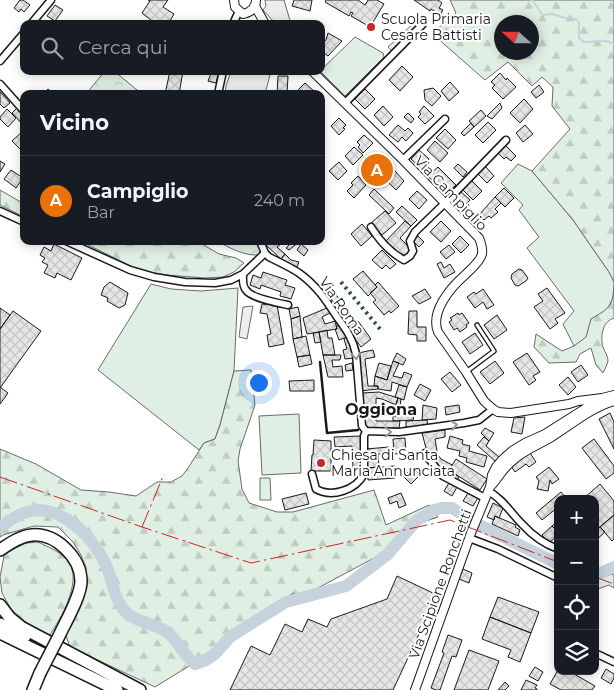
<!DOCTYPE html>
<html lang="it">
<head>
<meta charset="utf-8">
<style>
  :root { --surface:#171b24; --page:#242831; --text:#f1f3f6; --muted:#9ea1a6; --line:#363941; --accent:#c62828 }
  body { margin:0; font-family:Montserrat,sans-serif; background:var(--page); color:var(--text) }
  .controls { position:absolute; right:15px; bottom:15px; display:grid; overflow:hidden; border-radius:10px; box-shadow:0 2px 12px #0003 }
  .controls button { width:45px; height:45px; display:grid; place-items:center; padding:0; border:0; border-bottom:1px solid var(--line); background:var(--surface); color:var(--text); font:25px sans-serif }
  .compass { position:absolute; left:494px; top:15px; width:45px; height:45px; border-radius:50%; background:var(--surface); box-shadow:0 2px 12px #0003; rotate:291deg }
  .you { position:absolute; left:258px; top:382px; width:18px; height:18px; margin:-12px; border:4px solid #fff; border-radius:50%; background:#1a73e8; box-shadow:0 0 0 8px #1a73e833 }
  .badge { display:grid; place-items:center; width:32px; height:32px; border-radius:50%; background:var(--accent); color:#fff; font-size:16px; font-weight:700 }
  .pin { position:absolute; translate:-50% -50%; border:2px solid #fff; box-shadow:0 1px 5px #0006 }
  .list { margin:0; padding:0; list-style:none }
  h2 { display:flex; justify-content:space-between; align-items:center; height:65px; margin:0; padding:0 20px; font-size:21px }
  h2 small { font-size:16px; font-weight:400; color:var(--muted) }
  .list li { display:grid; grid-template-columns:32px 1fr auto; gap:15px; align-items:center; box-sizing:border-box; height:90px; padding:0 20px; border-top:1px solid var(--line) }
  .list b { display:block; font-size:19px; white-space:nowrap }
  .list p { margin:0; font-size:16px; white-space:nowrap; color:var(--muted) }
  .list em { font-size:16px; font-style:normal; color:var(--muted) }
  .icon { flex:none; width:28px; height:28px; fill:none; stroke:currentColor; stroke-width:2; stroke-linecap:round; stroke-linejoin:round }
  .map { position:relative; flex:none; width:614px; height:690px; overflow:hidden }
  .search { position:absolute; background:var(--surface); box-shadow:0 2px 12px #0003; left:20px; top:20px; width:305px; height:55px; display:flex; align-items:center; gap:12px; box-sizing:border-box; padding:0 18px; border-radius:10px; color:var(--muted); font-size:19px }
  .panel { position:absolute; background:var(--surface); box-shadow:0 2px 12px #0003; left:20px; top:90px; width:305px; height:155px; border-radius:10px }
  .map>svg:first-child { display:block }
  .grass { fill:#e0efe3; stroke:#6a6a6a }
  .forest { fill:url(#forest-firs); stroke:#6a6a6a; fill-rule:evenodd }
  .park { fill:url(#park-crowns); stroke:#6a6a6a }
  .parking { fill:#ededed; stroke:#6a6a6a }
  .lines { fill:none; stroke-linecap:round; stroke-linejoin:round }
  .stream { stroke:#c6d2dc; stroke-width:2 }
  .river { stroke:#c6d2dc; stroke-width:12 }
  .building { fill:url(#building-cross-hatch); stroke:#1a1a1a }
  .service-casing { stroke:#1a1a1a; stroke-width:5.5 }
  .minor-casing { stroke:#1a1a1a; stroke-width:9 }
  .tertiary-casing { stroke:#1a1a1a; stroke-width:10 }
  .motorway-casing { stroke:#1a1a1a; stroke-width:14 }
  .service { stroke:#fff; stroke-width:3 }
  .minor { stroke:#fff; stroke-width:6 }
  .tertiary { stroke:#fff; stroke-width:8 }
  .motorway { stroke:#fff; stroke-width:11 }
  .motorway-bridge-casing { stroke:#1a1a1a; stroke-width:14; stroke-linecap:butt }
  .motorway-bridge { stroke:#fff; stroke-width:11 }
  .hedge { stroke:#2b5a34; stroke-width:4; stroke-dasharray:2.5 4; stroke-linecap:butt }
  .wall { stroke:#1a1a1a; stroke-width:2.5 }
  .power { stroke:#c62828; stroke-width:1; stroke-dasharray:18 4 2.5 4; stroke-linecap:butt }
  .oneway { stroke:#989898 }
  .poi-dot { fill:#c62828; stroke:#fff; stroke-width:2 }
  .labels { text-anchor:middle; stroke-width:4; stroke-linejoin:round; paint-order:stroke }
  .poi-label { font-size:14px; fill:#1a1a1a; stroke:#fff; text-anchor:start }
  .street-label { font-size:14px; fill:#1a1a1a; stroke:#fff }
  .quarter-label { font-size:16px; font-weight:bold; fill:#1a1a1a; stroke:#fff }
</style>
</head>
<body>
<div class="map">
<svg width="614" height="690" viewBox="0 0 614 690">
  <defs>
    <pattern id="forest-firs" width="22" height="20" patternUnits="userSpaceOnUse" patternTransform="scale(1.25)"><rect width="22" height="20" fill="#e0efe3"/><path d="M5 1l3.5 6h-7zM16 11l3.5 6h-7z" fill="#c0ccc2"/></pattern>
    <pattern id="park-crowns" width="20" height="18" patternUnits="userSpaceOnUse" patternTransform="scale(1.25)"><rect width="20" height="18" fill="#e0efe3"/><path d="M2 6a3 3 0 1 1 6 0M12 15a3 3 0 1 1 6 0" fill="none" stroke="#c0ccc2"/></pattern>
    <pattern id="building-cross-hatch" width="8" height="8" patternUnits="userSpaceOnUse" patternTransform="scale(1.25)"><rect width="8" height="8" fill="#e6e6e6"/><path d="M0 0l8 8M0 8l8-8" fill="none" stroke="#c5c5c5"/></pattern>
  </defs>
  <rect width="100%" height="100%" fill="#fff"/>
  <path class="grass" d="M 355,37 L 383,53 L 384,57 L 345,96 L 320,71 Z
    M 518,164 L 532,171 L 573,220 L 609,272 L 614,282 L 613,298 L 607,310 L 591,319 L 587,337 L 574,346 L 563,324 L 574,311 L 527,248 L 539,237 L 519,210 L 523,205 L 501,183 Z
    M 151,284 L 171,289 L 201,291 L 238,288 L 234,371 L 220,425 L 215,439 L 204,443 L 199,450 L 98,370 Z
    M 299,414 L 301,473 L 262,475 L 259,416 Z
    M 260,478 L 270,478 L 271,500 L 260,500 Z
    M 614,574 L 614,588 L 609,585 L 595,590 L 595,578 Z"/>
  <path class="forest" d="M 450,0 L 614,0 L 614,282 L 609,272 L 573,220 L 532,171 L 570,129 L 552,106 L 553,87 L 542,77 L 532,86 L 508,62 L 485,80 L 437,38 L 436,30 L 456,13 ZM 532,22 L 532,52 L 502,52 L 502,22 Z
    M 0,190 L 24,204 L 24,217 L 0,205 Z
    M 80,241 L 197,241 L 219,254 L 236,258 L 244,263 L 234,272 L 223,277 L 205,278 L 167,275 L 155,273 L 131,266 Z
    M 614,290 L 614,318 C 604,321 601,332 602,342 C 602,349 608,354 608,361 C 607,365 605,369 603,373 L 596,365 L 591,348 L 580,354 L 576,362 L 549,363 L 534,347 L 536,334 L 562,351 L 574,346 L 586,337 L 591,319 C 606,310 612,308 614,290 Z
    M 251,370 L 255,405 L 240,449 L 238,461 L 242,489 L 249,503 L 277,512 L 293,512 L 374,490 L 386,525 L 429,505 L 438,517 L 423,522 L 408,534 L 374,558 L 301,597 L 293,593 L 221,643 L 207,655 L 155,687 L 70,647 L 65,633 L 79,607 L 87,587 L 86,567 L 81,555 L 73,542 L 58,527 L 34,526 L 3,535 L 0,537 L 0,449 L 36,464 L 81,490 L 109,492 L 136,496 L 157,482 L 171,482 L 182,476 L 188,468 L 204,443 L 215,439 L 220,425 L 234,371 Z
    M 38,542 C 48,547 64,553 70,564 C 81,583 61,619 49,636 L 30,626 L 11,609 L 2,593 L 0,577 L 4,556 L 17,544 Z"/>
  <path class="park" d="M 105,71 L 114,71 L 142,94 L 86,94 Z
    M 216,241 L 257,241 L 260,249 L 260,255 C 243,256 231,248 216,241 Z"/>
  <path class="parking" d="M 265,0 L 284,0 L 291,24 L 276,24 L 263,10 L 266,6 Z
    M 417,20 L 421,23 L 392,51 L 388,47 Z
    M 231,71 L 271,71 L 265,94 L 225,94 L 226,86 Z
    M 253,306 L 247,339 L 239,337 L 243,307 Z"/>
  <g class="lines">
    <path class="stream" d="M 532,0 C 537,5 538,10 543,15 L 553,14 L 565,18 L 576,19 L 579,23 L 579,38 L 584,42 L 607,41 L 614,44"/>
    <path class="river" d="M 0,527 C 8,522 18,514 27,512 C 62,502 97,541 108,570 C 113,583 114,598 123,609 C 133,622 154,623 167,632 C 178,640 183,655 195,664 L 206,660 L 215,654 L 230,637 L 286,602 L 346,586 L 387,555 L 416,521 L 434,510 L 442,508 L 452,508 L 481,526 L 558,564
      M 595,574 L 601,573 L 614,567"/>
  </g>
  <path class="building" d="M 20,0 L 23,0 L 30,5 L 24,12 L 21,9 L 19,12 L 14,8 Z
    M 148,0 L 168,0 L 163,7 L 174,14 L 168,24 L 156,24 L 142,13 L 150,1 Z
    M 294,0 L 312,0 L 310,11 L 292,6 Z
    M 326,0 L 358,0 L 365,5 L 368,0 L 377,0 L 384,4 L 370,27 L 351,16 L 353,13 L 351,12 L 349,16 L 325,2 Z
    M 414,0 L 438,0 L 442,3 L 439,8 L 443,10 L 440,15 L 431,9 L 430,11 Z
    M 55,5 L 63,10 L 55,21 L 47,16 Z
    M 328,33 L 342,41 L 328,56 L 321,51 L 321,44 L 326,40 Z
    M 402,66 L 413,77 L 400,91 L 389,80 Z
    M 170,71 L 183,71 L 179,94 L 165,94 Z
    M 212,71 L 219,71 L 216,83 L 208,81 Z
    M 500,73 L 506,80 L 507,78 L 516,87 L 503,99 L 492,88 L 495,85 L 491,82 Z
    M 278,76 L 288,76 L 287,94 L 277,94 Z
    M 450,82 L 459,92 L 449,101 L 441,91 Z
    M 305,83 L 315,92 L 314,94 L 299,94 L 297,91 Z
    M 539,85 L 544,92 L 536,98 L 531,92 Z
    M 433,88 L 441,96 L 432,106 L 425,100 L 424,90 Z
    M 48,89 L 54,94 L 43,94 Z
    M 365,89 L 375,99 L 365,109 L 355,99 Z
    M 0,92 L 10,103 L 4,108 L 0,104 Z
    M 524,99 L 533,109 L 520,123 L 510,113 Z
    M 500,103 L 502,108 L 492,119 L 487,116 Z
    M 383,106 L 393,117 L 384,126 L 374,115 Z
    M 424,106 L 434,116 L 425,124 L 418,117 L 421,114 L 419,112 Z
    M 17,108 L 24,115 L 24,124 L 23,125 L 12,113 Z
    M 7,109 L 16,118 L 8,127 L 0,119 L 0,117 Z
    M 481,110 L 486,116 L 474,127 L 469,121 Z
    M 408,113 L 414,119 L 411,123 L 404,117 Z
    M 339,118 L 346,125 L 343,128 L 345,129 L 339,135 L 331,126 Z
    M 488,122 L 496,130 L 483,143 L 475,135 Z
    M 471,123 L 474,127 L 464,136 L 461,133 Z
    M 398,125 L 405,131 L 408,128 L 413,133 L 406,141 L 402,137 L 398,142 L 389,135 Z
    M 525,125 L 533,134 L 523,142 L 516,133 Z
    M 445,129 L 456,140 L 448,149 L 436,138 Z
    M 24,130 L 24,146 L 20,149 L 12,141 Z
    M 364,135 L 373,143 L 363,153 L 358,147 L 360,145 L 357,142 Z
    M 435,141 L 448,153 L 440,162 L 427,150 Z
    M 505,145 L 516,156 L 511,161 L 506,157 L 504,159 L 498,153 Z
    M 354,147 L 363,155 L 353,165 L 345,156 Z
    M 419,150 L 429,159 L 421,168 L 411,159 Z
    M 377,156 L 383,163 L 385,161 L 390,166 L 378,177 L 377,175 L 373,179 L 366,172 L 371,167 L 368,165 Z
    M 0,161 L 5,164 L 0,172 Z
    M 339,162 L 347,171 L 338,180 L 329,171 Z
    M 458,164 L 467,172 L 463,177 L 454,168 Z
    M 485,166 L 494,176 L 487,183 L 478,174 Z
    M 438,167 L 456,185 L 446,195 L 428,176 Z
    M 11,170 L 23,178 L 16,188 L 4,179 Z
    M 395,171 L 404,181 L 396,190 L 386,180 Z
    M 358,176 L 366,185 L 354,198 L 347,191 L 353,185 L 351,183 Z
    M 471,180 L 482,191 L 473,200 L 462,189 Z
    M 504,188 L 514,198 L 505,207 L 495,197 Z
    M 374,189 L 394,208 L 389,214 L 369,195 Z
    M 417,191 L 427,200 L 419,209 L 409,199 Z
    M 460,191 L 470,200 L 460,210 L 451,201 Z
    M 495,197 L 501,203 L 495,209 L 498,212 L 491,218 L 489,216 L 484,220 L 479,215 Z
    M 402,206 L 417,220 L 411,226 L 396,212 Z
    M 385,211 L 396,223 L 382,235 L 371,223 Z
    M 405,221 L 411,226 L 400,238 L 412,250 L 403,259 L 385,242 Z
    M 441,221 L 451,231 L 441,242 L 430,232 Z
    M 362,224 L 372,236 L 361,246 L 351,234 Z
    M 418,236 L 424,242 L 419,247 L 413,241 Z
    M 460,236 L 469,245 L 461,253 L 452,244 Z
    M 273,241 L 285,241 L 277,247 L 285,254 L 281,259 L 266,245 Z
    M 288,241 L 298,241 L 299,242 L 289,250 L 286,248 L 291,243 Z
    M 54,244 L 82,258 L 71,280 L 57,273 L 55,278 L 44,273 L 48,265 L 42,262 L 45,258 L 40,255 L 44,247 L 51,251 Z
    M 301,244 L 308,250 L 304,256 L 297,250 Z
    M 449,245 L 455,252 L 446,259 L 440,252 Z
    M 382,250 L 396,264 L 390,269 L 386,265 L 382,269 L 372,260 Z
    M 285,254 L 291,260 L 299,262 L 297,267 L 288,264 L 281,259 Z
    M 441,262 L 444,268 L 450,264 L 455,272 L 444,278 L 437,264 Z
    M 519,269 L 522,270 L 528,278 L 526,281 L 518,286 L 515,285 L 511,278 L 512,274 Z
    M 363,271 L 377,287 L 368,296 L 353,279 Z
    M 263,272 L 287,280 L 285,285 L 295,288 L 291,299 L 280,296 L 281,292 L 261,285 L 260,289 L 250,285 L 253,275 L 261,278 Z
    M 110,282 L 128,293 L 125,305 L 119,308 L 107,301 L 108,298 L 101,295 L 104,287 Z
    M 378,282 L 399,306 L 391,313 L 389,311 L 384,315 L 373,302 L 376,300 L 370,293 L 377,287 L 375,285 Z
    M 547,288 L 565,313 L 555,319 L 558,323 L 550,329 L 534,307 L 543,301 L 538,294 Z
    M 425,289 L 431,298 L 419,304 L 412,296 Z
    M 483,289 L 494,305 L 487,309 L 483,302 L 475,308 L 467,297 L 474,292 L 476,294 Z
    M 333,291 L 340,300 L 335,304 L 328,295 Z
    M 262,304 L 277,305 L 284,344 L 269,347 L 267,335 L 271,334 L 267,314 L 260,313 Z
    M 298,307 L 300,316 L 291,319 L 289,309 Z
    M 0,308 L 10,315 L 0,329 Z
    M 327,308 L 332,312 L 322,317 L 325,324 L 335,321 L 337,329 L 307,334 L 303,318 Z
    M 13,311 L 41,331 L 0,388 L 0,329 Z
    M 409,311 L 417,311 L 417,327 L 426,327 L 426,341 L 417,341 L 417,335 L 408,334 Z
    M 458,313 L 459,315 L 462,313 L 469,323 L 466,325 L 467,327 L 460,332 L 457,328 L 454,330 L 449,322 L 452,320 L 450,318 Z
    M 497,315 L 507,330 L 494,339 L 484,325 Z
    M 300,316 L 302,337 L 293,339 L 291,319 Z
    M 358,321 L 371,339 L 361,347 L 352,335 L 354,333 L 349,327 Z
    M 336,326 L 340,326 L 347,337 L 339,340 L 335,329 L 337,329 Z
    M 327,330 L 328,338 L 332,338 L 335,355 L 323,355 L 319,332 Z
    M 319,332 L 321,342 L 315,343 L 313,333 Z
    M 475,333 L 483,345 L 470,354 L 462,342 Z
    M 306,336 L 310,355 L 297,357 L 293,339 Z
    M 347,337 L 353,350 L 354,358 L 345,359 L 343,350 L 347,349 L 344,339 Z
    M 373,350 L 375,357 L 365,359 L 368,386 L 378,386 L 378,389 L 360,391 L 358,353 Z
    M 397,353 L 406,359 L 403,365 L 393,361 Z
    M 527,353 L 540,372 L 533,376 L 536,380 L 529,385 L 513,362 Z
    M 310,355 L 312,364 L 299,367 L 297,357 Z
    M 323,355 L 341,355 L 340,360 L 332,360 L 333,367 L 342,366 L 343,377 L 328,377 Z
    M 393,361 L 399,363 L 393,376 L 402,378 L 404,372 L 412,375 L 407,387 L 392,382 L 391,391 L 378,389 L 378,386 L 374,386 L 375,376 L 387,380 Z
    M 495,361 L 504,373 L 490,384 L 480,372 Z
    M 352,363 L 353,370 L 346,371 L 345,365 Z
    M 379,363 L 391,366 L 387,380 L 375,376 Z
    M 581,365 L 588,375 L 578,382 L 571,372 Z
    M 450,372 L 461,385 L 452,392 L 441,379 Z
    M 568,377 L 576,387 L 568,395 L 559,385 Z
    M 314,380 L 314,391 L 290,391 L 289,381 Z
    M 420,384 L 431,390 L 425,401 L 414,395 Z
    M 399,385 L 407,387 L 404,400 L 395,397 Z
    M 0,387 L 8,393 L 0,404 Z
    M 379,392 L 398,398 L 396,405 L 382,399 L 376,398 L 376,421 L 400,421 L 399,428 L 370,428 L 364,425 L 362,393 Z
    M 398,398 L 401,399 L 399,416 L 393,416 L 382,414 L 383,407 L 394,409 Z
    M 423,405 L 437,408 L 436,419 L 422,420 Z
    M 459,405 L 460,412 L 446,415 L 445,407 Z
    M 610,413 L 614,422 L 614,449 L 599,419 Z
    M 414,415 L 413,420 L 393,421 L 393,416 Z
    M 525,417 L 522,434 L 511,432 L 514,418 Z
    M 427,420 L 428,427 L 406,427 L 406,421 Z
    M 485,428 L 494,433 L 489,441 L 481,433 Z
    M 445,430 L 445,437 L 435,439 L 437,451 L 427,452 L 422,433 Z
    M 361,436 L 362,467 L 353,468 L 352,446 L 335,447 L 334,437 Z
    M 450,436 L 463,440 L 462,444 L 470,446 L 469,451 L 487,456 L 484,467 L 466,462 L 467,458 L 459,456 L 460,451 L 447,448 Z
    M 484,437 L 489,441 L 486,446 L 499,457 L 495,461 L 477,445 Z
    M 405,438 L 406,453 L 394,454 L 393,439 Z
    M 594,439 L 614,466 L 614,473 L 606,479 L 582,448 Z
    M 314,440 L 331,441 L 331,471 L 311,471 L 312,455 L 313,455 Z
    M 389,447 L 390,454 L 378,454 L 379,467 L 367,468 L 366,449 Z
    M 435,451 L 441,459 L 452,465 L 445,475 L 437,466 L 427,452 Z
    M 530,453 L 536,462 L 529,467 L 526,464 L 515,472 L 511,466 Z
    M 456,459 L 487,479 L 480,490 L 449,470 Z
    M 395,466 L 395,478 L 368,480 L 367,468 Z
    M 549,467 L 559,479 L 552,484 L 550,480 L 548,491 L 537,489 L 539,481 L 536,477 Z
    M 413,468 L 420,475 L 411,484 L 403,476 Z
    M 449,470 L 459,477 L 456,482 L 445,475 Z
    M 449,483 L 457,487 L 452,496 L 444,491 Z
    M 600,484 L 614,501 L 614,515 L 595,531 L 595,499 L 583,499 Z
    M 561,492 L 567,499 L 558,499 L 558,507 L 542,520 L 536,513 Z
    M 306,493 L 309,504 L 285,510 L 282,499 Z
    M 401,493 L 406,505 L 399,508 L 397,501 L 390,504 L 388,498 Z
    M 468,493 L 478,498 L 473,506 L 463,501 Z
    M 493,503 L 503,508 L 499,518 L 495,516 L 494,520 L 487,517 Z
    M 614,515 L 614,539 L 612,541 L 600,527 Z
    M 495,516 L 516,525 L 515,527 L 520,530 L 518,536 L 492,524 Z
    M 558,521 L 558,532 L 552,526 Z
    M 552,526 L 558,532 L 558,535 L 549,543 L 542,535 Z
    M 600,527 L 605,532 L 595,541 L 595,531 Z
    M 463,569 L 472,573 L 469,583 L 459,579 Z
    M 397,576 L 435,594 L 424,618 L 426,619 L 393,690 L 230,690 L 251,646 L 270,655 L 285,624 L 302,632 L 308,619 L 327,627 L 331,619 L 387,599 Z
    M 498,597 L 539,612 L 531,633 L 490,617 Z
    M 490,617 L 531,633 L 520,662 L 508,657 L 511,650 L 482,639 Z
    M 448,635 L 462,640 L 456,657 L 452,656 L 440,690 L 436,690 L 431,688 L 444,653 L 442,652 Z
    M 469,650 L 499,661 L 488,690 L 454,690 Z
    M 535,667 L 543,672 L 538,681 L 529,676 Z
    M 606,669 L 614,674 L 614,678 L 611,684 L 601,678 Z
    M 558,670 L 558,671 L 569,671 L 595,686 L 592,690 L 561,690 L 550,684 Z
    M 526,680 L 537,685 L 535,688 L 537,689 L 537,690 L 521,690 Z
    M 505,682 L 509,686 L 505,690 L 498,690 Z"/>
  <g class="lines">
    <g class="service-casing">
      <path id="service" d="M 466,372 L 494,351 L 477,325"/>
    </g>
    <g class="minor-casing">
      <path id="minor" d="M 31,24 L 51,0
        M 233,24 L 239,11
        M 0,61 L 24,33
        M 0,84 L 24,111
        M 218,94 L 223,71
        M 345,103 L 423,24
        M 403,160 L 445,119
        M 0,211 L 24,222
        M 371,227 C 379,240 391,253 404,260 L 410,256 L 413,251 L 410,241 L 415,232 L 445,203 L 506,140
        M 66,241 L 130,270 L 154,277 L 185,282 L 215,283 L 231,280 L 243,274 L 265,253
        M 260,241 L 265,253 L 269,257 C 279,262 290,267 299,273 C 317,286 326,300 337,317 C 346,329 353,339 356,354 L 362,426 L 366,431
        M 243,274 C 243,279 242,286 246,290 C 251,298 278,303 288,305
        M 366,431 L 399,432 L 464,423 L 479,420 L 493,409
        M 425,453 L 438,471 L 443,476 L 485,498
        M 312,474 L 316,489 C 332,498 356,490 364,474 L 364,436 L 366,431
        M 488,491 C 502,498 511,513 522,524 C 532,535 544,544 558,549
        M 469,538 L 498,549 L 558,578
        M 595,653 L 614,662"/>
    </g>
    <g class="tertiary-casing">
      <path id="tertiary" d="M 234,0 L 235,7 L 243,14 C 251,12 256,8 256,0
        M 255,6 L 265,24
        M 312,71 L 403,160 L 479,238 C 481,243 483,248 482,254 C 480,262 471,269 465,275 C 450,288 430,312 438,332 L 466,372 L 484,401 L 493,409 L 498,412 L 511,413 L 569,404 L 578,401 L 602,398
        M 490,487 C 497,480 502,470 510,463 C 523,450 535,447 550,438 C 571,425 590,408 614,401
        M 415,690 L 471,533 L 490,487 L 492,475 L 496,467 L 503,459 L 512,451 L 525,443 L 545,434 L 602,398 L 614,395"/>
    </g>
    <g class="motorway-casing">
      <path id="motorway" d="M 0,550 C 9,544 20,536 32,535 C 56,533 81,558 81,581 C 81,596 66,621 59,636
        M 0,605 L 10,618 L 21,627 L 140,690
        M 0,624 L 25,636
        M 0,633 L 117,690
        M 33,690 L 40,673"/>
    </g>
    <use href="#service" class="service"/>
    <use href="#minor" class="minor"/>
    <use href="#tertiary" class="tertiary"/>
    <use href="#motorway" class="motorway"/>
    <g class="motorway-bridge-casing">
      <path id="motorway-bridge" d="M 40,673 L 59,636"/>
    </g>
    <use href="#motorway-bridge" class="motorway-bridge"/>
    <path class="hedge" d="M 341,282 L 380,329"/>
    <path class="wall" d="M 320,362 L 327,433 L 358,430"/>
    <path class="power" d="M 0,477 L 142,527 L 251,563 L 450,520 L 558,562
      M 142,527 L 164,474
      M 595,577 L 614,584"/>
  </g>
  <defs><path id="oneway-chevron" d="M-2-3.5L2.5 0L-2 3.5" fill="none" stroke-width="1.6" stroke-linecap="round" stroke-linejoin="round" transform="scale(1.25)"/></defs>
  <g class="oneway">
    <use href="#oneway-chevron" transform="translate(356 356) rotate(83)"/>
    <use href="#oneway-chevron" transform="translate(454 425) rotate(-8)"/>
    <use href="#oneway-chevron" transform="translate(388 432) rotate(1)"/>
  </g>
  <g class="poi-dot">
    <circle cx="371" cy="27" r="5"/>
    <circle cx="321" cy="463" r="5"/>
  </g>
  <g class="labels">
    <g class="poi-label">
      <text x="381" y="24">Scuola Primaria<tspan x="381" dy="16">Cesare Battisti</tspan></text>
      <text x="331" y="460">Chiesa di Santa<tspan x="331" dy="16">Maria Annunciata</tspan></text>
    </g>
    <g class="street-label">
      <text transform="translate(451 193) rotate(46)" y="5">Via Campiglio</text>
      <text transform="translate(342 306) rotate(55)" y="5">Via Roma</text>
      <text transform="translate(440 584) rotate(-70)" y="5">Via Scipione Ronchetti</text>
    </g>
    <g class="quarter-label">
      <text x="381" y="415">Oggiona</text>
    </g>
  </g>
</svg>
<div class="controls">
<button>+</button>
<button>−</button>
<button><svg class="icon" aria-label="locate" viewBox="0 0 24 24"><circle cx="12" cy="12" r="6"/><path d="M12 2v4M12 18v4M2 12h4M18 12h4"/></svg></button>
<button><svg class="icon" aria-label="layers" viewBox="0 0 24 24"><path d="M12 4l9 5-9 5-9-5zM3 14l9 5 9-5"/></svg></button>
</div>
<svg class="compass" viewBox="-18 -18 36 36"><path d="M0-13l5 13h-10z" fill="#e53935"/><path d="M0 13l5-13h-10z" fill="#9ea1a6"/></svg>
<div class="you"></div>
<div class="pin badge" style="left:377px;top:170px;background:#e8710a">A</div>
<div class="search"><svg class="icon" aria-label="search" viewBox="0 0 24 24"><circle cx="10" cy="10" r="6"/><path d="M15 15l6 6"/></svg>Cerca qui</div>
<section class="panel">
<h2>Vicino<small></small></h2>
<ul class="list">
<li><span class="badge" style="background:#e8710a">A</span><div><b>Campiglio</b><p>Bar</p></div><em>240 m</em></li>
</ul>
</section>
</div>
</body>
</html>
